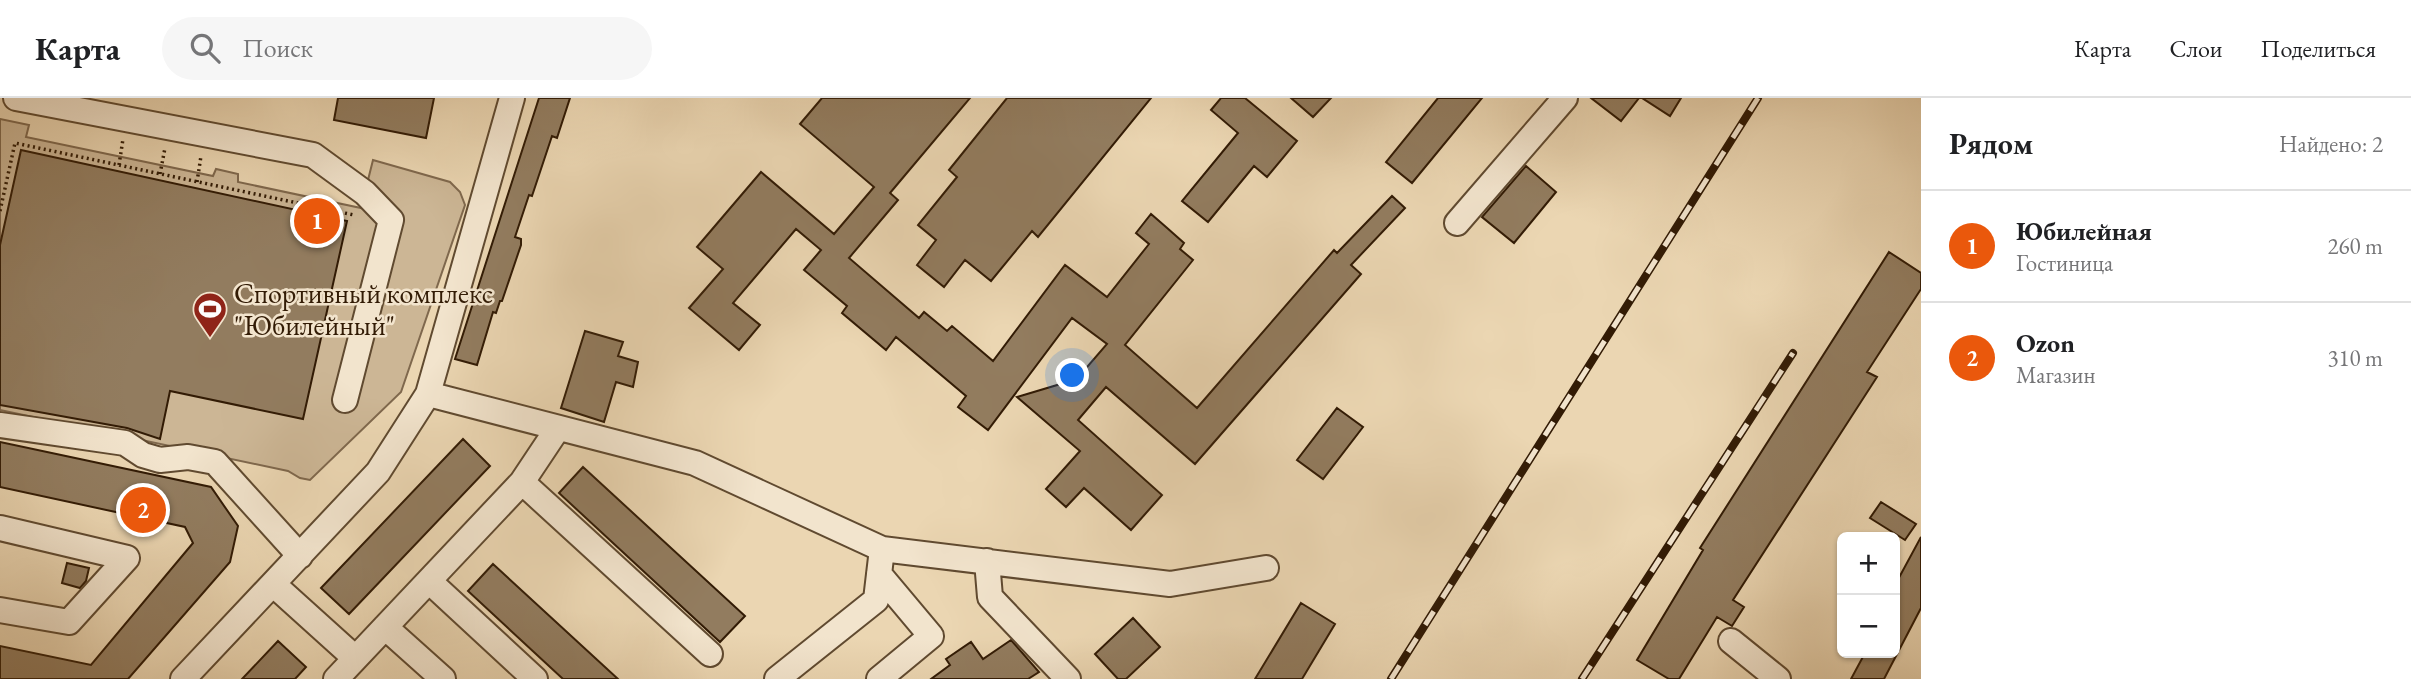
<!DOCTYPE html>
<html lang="ru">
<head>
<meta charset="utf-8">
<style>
  :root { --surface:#fff; --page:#f6f6f6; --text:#202124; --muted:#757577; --line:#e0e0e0; --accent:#ea580c }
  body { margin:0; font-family:"EB Garamond",serif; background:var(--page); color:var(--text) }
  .controls { position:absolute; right:21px; bottom:21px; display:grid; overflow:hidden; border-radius:10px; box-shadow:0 2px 5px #0004 }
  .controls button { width:63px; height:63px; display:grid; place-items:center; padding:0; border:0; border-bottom:2px solid var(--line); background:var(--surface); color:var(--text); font:35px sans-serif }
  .you { position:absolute; left:1073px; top:278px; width:24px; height:24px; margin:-18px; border:5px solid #fff; border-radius:50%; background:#1a73e8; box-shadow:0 0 0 10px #1a73e833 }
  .badge { display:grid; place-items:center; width:46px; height:46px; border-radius:50%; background:var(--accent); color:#fff; font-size:23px; font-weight:700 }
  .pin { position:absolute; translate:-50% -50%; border:4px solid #fff; box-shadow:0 2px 7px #0006 }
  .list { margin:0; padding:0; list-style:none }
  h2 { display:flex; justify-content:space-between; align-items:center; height:91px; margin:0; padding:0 28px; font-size:30px }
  h2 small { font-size:23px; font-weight:400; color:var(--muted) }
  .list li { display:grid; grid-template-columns:46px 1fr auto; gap:21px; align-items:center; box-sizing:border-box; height:112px; padding:0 28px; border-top:2px solid var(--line) }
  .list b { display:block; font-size:26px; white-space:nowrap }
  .list p { margin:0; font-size:23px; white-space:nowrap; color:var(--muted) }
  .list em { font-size:23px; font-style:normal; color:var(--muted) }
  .icon { flex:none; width:38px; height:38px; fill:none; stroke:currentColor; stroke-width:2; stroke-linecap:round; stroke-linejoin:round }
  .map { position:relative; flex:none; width:1921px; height:581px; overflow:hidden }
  header { display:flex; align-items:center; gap:42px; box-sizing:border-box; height:98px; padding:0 35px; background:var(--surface); border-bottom:2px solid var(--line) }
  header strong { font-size:33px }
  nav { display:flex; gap:38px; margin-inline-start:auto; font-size:24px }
  .search { width:490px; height:63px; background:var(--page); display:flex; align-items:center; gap:18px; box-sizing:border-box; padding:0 24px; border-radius:38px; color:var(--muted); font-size:26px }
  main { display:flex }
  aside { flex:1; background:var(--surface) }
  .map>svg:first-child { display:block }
  .grass { fill:#ccb695; stroke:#7f684d; stroke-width:2 }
  .building { fill:#927c5f; stroke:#321b05; stroke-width:2 }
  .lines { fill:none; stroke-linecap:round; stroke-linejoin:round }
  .minor-casing { stroke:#604a30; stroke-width:28 }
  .path { stroke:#321b05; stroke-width:3.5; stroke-dasharray:2 3.5; stroke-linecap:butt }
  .minor { stroke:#f2e4cd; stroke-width:24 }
  .rail-casing { stroke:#321b05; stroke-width:8 }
  .rail { stroke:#f2e4cd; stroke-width:5; stroke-dasharray:16; stroke-linecap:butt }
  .labels { text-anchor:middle; stroke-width:5; stroke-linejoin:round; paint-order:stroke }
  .poi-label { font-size:28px; fill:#321b05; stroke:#f2e4cd; text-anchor:start }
</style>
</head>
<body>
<header>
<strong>Карта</strong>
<div class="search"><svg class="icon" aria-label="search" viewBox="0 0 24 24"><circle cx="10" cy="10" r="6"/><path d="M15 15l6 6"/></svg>Поиск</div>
<nav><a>Карта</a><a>Слои</a><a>Поделиться</a></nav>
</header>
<main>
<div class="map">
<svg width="1921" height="581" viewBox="0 0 1921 581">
  <rect width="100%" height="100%" fill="#ebd6b2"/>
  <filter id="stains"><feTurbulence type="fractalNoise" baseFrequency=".00286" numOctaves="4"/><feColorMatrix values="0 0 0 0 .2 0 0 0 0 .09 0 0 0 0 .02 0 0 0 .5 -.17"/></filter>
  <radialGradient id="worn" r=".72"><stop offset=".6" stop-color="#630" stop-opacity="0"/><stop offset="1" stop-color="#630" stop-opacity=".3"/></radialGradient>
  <path class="grass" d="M 0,21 L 29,27 L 26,39 L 213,78 L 216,71 L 238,76 L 238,84 L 361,110 L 373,62 L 450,84 L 460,94 L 465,107 L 401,294 L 310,382 L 300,380 L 288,373 L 0,312 Z"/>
  <path class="building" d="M 338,0 L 434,0 L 426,40 L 334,22 Z
    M 539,0 L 570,0 L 557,40 L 552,38 L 532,98 L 529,97 L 515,139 L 521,141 L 521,147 L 502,203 L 500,203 L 496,215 L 493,214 L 477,267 L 455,261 Z
    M 822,0 L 970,0 L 890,95 L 898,102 L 849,160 L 919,220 L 924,214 L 947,233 L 952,228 L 993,263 L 1065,167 L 1107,199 L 1149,146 L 1136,135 L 1151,116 L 1166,129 L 1184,145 L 1180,151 L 1193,162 L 1125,247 L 1197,310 L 1334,152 L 1337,155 L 1392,98 L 1405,110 L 1351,167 L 1361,176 L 1195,366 L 1106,289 L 1078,322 L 1162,397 L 1131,432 L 1084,390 L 1066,409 L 1046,391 L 1080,353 L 1017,299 L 1064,285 L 1069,290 L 1107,246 L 1072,220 L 988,332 L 958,309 L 966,298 L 896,239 L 886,252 L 842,215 L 847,208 L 804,172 L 821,152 L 796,131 L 733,205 L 760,227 L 739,252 L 689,210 L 723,171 L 697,149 L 761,74 L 834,136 L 874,89 L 800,26 Z
    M 1007,0 L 1151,0 L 1038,139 L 1032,133 L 991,183 L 965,162 L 944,189 L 917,167 L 936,142 L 918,127 L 957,79 L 949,72 Z
    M 1221,0 L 1245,0 L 1297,43 L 1267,79 L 1254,68 L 1208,124 L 1182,103 L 1238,35 L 1211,12 Z
    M 1291,0 L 1331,0 L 1313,19 Z
    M 1438,0 L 1482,0 L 1412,85 L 1386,64 Z
    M 1591,0 L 1639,0 L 1621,23 Z
    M 1642,0 L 1681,0 L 1670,18 Z
    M 21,52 L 347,123 L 303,321 L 170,293 L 160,341 L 127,330 L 0,307 L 0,147 Z
    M 1526,68 L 1556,94 L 1514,145 L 1482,119 Z
    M 1889,154 L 1921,175 L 1921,191 L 1867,274 L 1877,279 L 1733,502 L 1744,509 L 1732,528 L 1717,519 L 1679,581 L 1669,581 L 1637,562 L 1703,452 L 1700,450 Z
    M 585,233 L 623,244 L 618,258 L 638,264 L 633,289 L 616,284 L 604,324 L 561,310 Z
    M 1337,310 L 1363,329 L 1323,381 L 1297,362 Z
    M 463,341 L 490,368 L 349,516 L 321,490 Z
    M 0,344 L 211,389 L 238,428 L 230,464 L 128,581 L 0,581 L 0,548 L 91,567 L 193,445 L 185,429 L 0,389 Z
    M 583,369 L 745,518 L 720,544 L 559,395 Z
    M 1881,404 L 1916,426 L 1905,442 L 1870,420 Z
    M 1921,439 L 1921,510 L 1884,581 L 1851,581 L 1865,555 L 1895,555 L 1895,487 Z
    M 67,465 L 89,470 L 86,483 L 80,490 L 62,485 Z
    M 493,466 L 618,581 L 563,581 L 468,493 Z
    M 1301,505 L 1335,526 L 1302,581 L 1255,581 Z
    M 1133,520 L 1160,549 L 1126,581 L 1118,581 L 1095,556 Z
    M 1011,542 L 1039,574 L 1028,581 L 931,581 L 950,567 L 946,561 L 971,544 L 983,561 Z
    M 278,543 L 306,569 L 295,581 L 242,581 Z"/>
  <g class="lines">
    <g class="minor-casing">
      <path id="minor" d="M 16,0 L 313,57 L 365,95 L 391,122 L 345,302
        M 1457,125 L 1565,0
        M 428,296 L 695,365 L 882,451 L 1170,486 L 1266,470
        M 0,327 L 125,345 L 143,357 L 160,362 L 188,359 L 215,364 L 300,458
        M 522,384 L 710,556
        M 0,430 L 127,460 L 69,524 L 0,512
        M 987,463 L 990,499 L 1068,581
        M 429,483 L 535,581
        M 273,486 L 355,560
        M 385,529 L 443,581
        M 1731,543 L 1778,581
        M 183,581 L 378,374 L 428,296 L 512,0
        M 336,581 L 522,384 L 558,330
        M 777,581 L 876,502 L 882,451
        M 879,581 L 931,538 L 879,476"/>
    </g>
    <path class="path" d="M 119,67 L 123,41
      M 160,76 L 165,50
      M 197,84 L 201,58
      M 0,113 L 15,45 L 354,117"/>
    <use href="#minor" class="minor"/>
    <g class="rail-casing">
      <path id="rail" d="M 1391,581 L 1758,0
        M 1582,581 L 1793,255"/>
    </g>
    <use href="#rail" class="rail"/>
  </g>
  <defs>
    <g id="stadium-pin" transform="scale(1.75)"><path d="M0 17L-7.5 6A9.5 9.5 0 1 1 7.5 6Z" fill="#8f2418" stroke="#f2e4cd"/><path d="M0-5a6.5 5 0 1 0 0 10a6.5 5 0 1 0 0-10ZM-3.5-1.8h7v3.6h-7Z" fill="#fff"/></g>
  </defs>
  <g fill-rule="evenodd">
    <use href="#stadium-pin" x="210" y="211"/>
  </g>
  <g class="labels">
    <g class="poi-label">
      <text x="234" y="205">Спортивный комплекс<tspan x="234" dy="32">"Юбилейный"</tspan></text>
    </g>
  </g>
  <rect width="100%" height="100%" filter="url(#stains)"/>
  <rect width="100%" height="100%" fill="url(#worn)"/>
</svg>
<div class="controls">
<button>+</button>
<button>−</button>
</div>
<div class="you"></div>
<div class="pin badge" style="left:317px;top:123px">1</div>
<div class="pin badge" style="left:143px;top:412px">2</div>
</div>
<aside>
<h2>Рядом<small>Найдено: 2</small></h2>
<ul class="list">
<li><span class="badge">1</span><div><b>Юбилейная</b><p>Гостиница</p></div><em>260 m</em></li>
<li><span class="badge">2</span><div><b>Ozon</b><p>Магазин</p></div><em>310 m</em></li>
</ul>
</aside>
</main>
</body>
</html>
